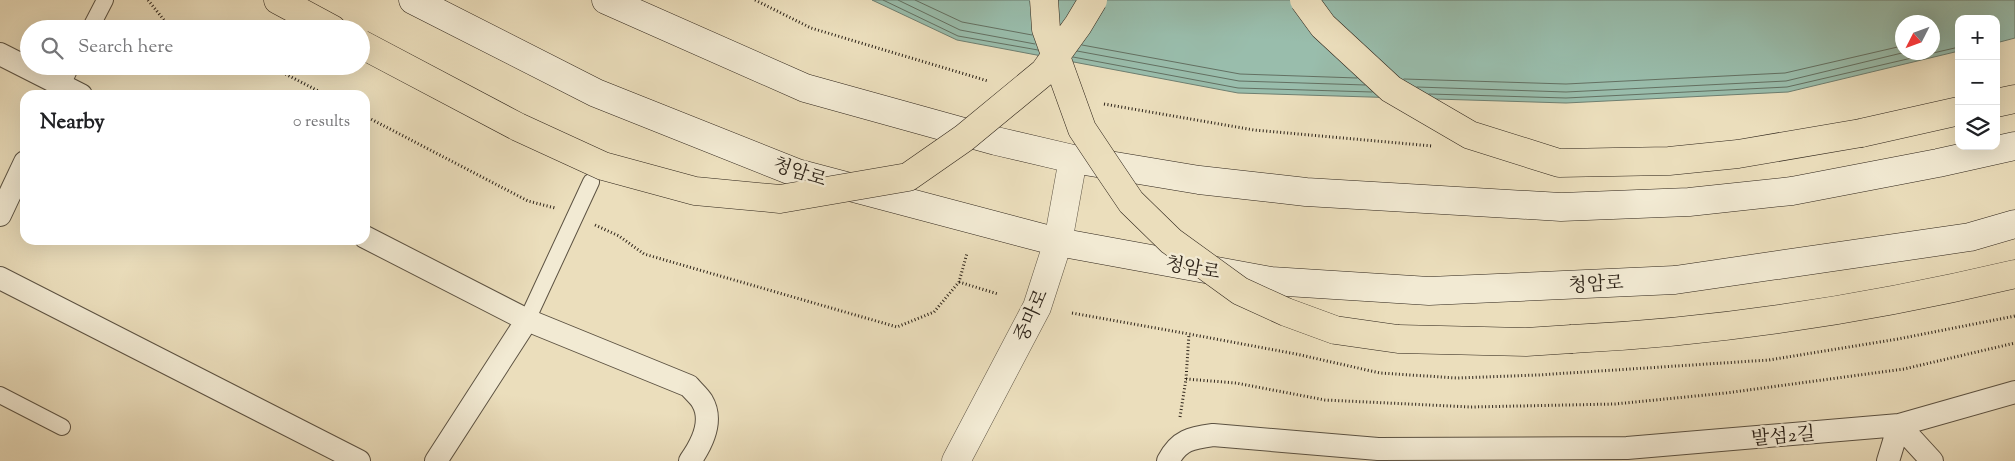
<!DOCTYPE html>
<html lang="en">
<head>
<meta charset="utf-8">
<style>
  :root { --surface:#fff; --page:#f2f2f2; --text:#202124; --muted:#757577; --line:#e0e0e0 }
  body { margin:0; font-family:"Sorts Mill Goudy","Noto Serif KR",serif; background:var(--page); color:var(--text) }
  .controls { position:absolute; right:15px; top:15px; display:grid; overflow:hidden; border-radius:10px; box-shadow:0 5px 20px #0002 }
  .controls button { width:45px; height:45px; display:grid; place-items:center; padding:0; border:0; border-bottom:1px solid var(--line); background:var(--surface); color:var(--text); font:25px sans-serif }
  .compass { position:absolute; left:1895px; top:15px; width:45px; height:45px; border-radius:50%; background:var(--surface); box-shadow:0 5px 20px #0002; rotate:228deg }
  .list { margin:0; padding:0; list-style:none }
  h2 { display:flex; justify-content:space-between; align-items:center; height:65px; margin:0; padding:0 20px; font-size:21px }
  h2 small { font-size:16px; font-weight:400; color:var(--muted) }
  .icon { flex:none; width:28px; height:28px; fill:none; stroke:currentColor; stroke-width:2; stroke-linecap:round; stroke-linejoin:round }
  .map { position:relative; flex:none; width:2015px; height:461px; overflow:hidden }
  .search { position:absolute; background:var(--surface); box-shadow:0 5px 20px #0002; left:20px; top:20px; width:350px; height:55px; display:flex; align-items:center; gap:12px; box-sizing:border-box; padding:0 18px; border-radius:28px; color:var(--muted); font-size:19px }
  .panel { position:absolute; background:var(--surface); box-shadow:0 5px 20px #0002; left:20px; top:90px; width:350px; height:155px; border-radius:15px }
  .map>svg:first-child { display:block }
  .water { fill:#99bdac; stroke:#6e7f71; fill-rule:evenodd }
  .lines { fill:none; stroke-linecap:round; stroke-linejoin:round }
  .shore { stroke:#637062; stroke-width:1 }
  .pedestrian-casing { stroke:#5c5242; stroke-width:18 }
  .minor-casing { stroke:#5c5242; stroke-width:24 }
  .tertiary-casing { stroke:#5c5242; stroke-width:29 }
  .secondary-casing { stroke:#2d2319; stroke-width:29 }
  .trunk-casing { stroke:#2d2319; stroke-width:29 }
  .path { stroke:#2d2319; stroke-width:3; stroke-dasharray:1 2.5; stroke-linecap:butt }
  .pedestrian { stroke:#f2ead3; stroke-width:16 }
  .minor { stroke:#f2ead3; stroke-width:22 }
  .tertiary { stroke:#f2ead3; stroke-width:28 }
  .secondary { stroke:#f2ead3; stroke-width:28 }
  .trunk { stroke:#ebdebc; stroke-width:28 }
  .trunk-bridge-casing { stroke:#2d2319; stroke-width:29; stroke-linecap:butt }
  .trunk-bridge { stroke:#ebdebc; stroke-width:28 }
  .labels { text-anchor:middle; stroke-width:5; stroke-linejoin:round; paint-order:stroke }
  .street-label { font-size:19px; fill:#2d2319; stroke:#f2ead3 }
</style>
</head>
<body>
<div class="map">
<svg width="2015" height="461" viewBox="0 0 2015 461">
  <rect width="100%" height="100%" fill="#ebdebc"/>
  <filter id="stains"><feTurbulence type="fractalNoise" baseFrequency=".004" numOctaves="4"/><feColorMatrix values="0 0 0 0 .2 0 0 0 0 .09 0 0 0 0 .02 0 0 0 .5 -.17"/></filter>
  <radialGradient id="worn" r=".72"><stop offset=".6" stop-color="#630" stop-opacity="0"/><stop offset="1" stop-color="#630" stop-opacity=".3"/></radialGradient>
  <path class="water" d="M 872,0 L 2015,0 L 2015,38 L 1996,43 L 1996,19 L 1959,19 L 1959,51 L 1788,92 L 1566,103 L 1238,93 L 957,40 ZM 1902,22 L 1932,22 L 1932,52 L 1902,52 Z"/>
  <g class="lines">
    <path class="shore" d="M 883,0 L 958,36 L 1038,50
      M 898,0 L 960,30 L 1035,44
      M 915,0 L 962,22 L 1032,35
      M 1082,45 L 1240,74 L 1357,78
      M 1077,51 L 1239,81 L 1365,85
      M 1073,57 L 1238,88 L 1372,92
      M 1404,79 L 1566,84 L 1785,73 L 1902,46
      M 1417,87 L 1566,92 L 1786,81 L 1906,52
      M 1429,94 L 1566,98 L 1787,87 L 1959,47"/>
    <g class="pedestrian-casing">
      <path id="pedestrian" d="M 90,29 L 105,0
        M 62,85 L 71,66
        M 527,320 L 591,182
        M 0,395 L 62,427"/>
    </g>
    <g class="minor-casing">
      <path id="minor" d="M 0,54 L 81,95
        M 0,215 L 25,162
        M 365,237 L 527,320 L 689,386 C 693,391 699,396 702,401 C 714,421 702,444 690,461
        M 0,278 L 359,461
        M 1899,425 L 1932,461
        M 436,461 L 527,320
        M 1168,461 C 1179,440 1191,438 1213,435 L 1378,449 L 1627,448 L 1899,425 L 2015,392
        M 1888,461 L 1899,425"/>
    </g>
    <g class="tertiary-casing">
      <path id="tertiary" d="M 956,461 L 1037,307 L 1058,242 L 1073,159"/>
    </g>
    <g class="secondary-casing">
      <path id="secondary" d="M 413,0 L 596,93 L 797,173 L 1058,242 L 1271,281 L 1429,291 L 1675,280 L 1970,237 L 2015,224
        M 606,0 L 805,88 L 996,141 L 1073,159 L 1199,180 L 1306,192 L 1561,207 L 1689,202 L 1792,191 L 1938,163 L 2015,146"/>
    </g>
    <g class="trunk-casing">
      <path id="trunk" d="M 278,0 L 332,29
        M 1996,103 L 2015,99
        M 1861,133 L 1959,111
        M 1572,339 C 1719,332 1871,308 2015,274"/>
    </g>
    <path class="path" d="M 148,0 L 168,25 L 177,29
      M 755,0 L 811,28 L 988,81
      M 270,66 L 326,95
      M 1104,104 L 1254,130 L 1432,146
      M 365,116 L 528,201 L 555,208
      M 595,225 L 619,236 L 644,254 L 897,327 L 934,312 L 959,282 L 967,253
      M 959,282 L 998,294
      M 1072,313 L 1189,334
      M 1186,379 L 1189,334 L 1296,354 L 1380,373 L 1457,378 L 1538,375 L 1769,360 L 1898,339 L 2015,316
      M 1180,417 L 1186,379 L 1236,383 L 1325,400 L 1471,407 L 1615,404 L 1726,393 L 1904,369 L 2015,343"/>
    <use href="#pedestrian" class="pedestrian"/>
    <use href="#minor" class="minor"/>
    <use href="#tertiary" class="tertiary"/>
    <use href="#secondary" class="secondary"/>
    <use href="#trunk" class="trunk"/>
    <g class="trunk-bridge-casing">
      <path id="trunk-bridge" d="M 1044,0 L 1046,29 L 1082,129 L 1108,168 L 1131,202 L 1171,241 L 1240,291 L 1286,312 L 1335,330 L 1398,339 L 1526,342 L 1572,339
        M 1304,0 L 1323,26 L 1391,89 L 1470,135 L 1559,163 L 1669,161 L 1738,154 L 1861,133
        M 361,44 L 518,127 L 603,166 L 695,191 L 780,199 L 908,177 L 964,138 L 1044,72 L 1078,25 L 1093,0"/>
    </g>
    <use href="#trunk-bridge" class="trunk-bridge"/>
  </g>
  <g class="labels">
    <g class="street-label">
      <text transform="translate(800 171) rotate(18)" y="7">청암로</text>
      <text transform="translate(1193 267) rotate(10)" y="7">청암로</text>
      <text transform="translate(1596 283) rotate(-3)" y="7">청암로</text>
      <text transform="translate(1030 315) rotate(-66)" y="7">중마로</text>
      <text transform="translate(1783 435) rotate(-5)" y="7">발섬2길</text>
    </g>
  </g>
  <rect width="100%" height="100%" filter="url(#stains)"/>
  <rect width="100%" height="100%" fill="url(#worn)"/>
</svg>
<div class="controls">
<button>+</button>
<button>−</button>
<button><svg class="icon" aria-label="layers" viewBox="0 0 24 24"><path d="M12 4l9 5-9 5-9-5zM3 14l9 5 9-5"/></svg></button>
</div>
<svg class="compass" viewBox="-18 -18 36 36"><path d="M0-13l5 13h-10z" fill="#e53935"/><path d="M0 13l5-13h-10z" fill="#757577"/></svg>
<div class="search"><svg class="icon" aria-label="search" viewBox="0 0 24 24"><circle cx="10" cy="10" r="6"/><path d="M15 15l6 6"/></svg>Search here</div>
<section class="panel">
<h2>Nearby<small>0 results</small></h2>
<ul class="list">
</ul>
</section>
</div>
</body>
</html>
